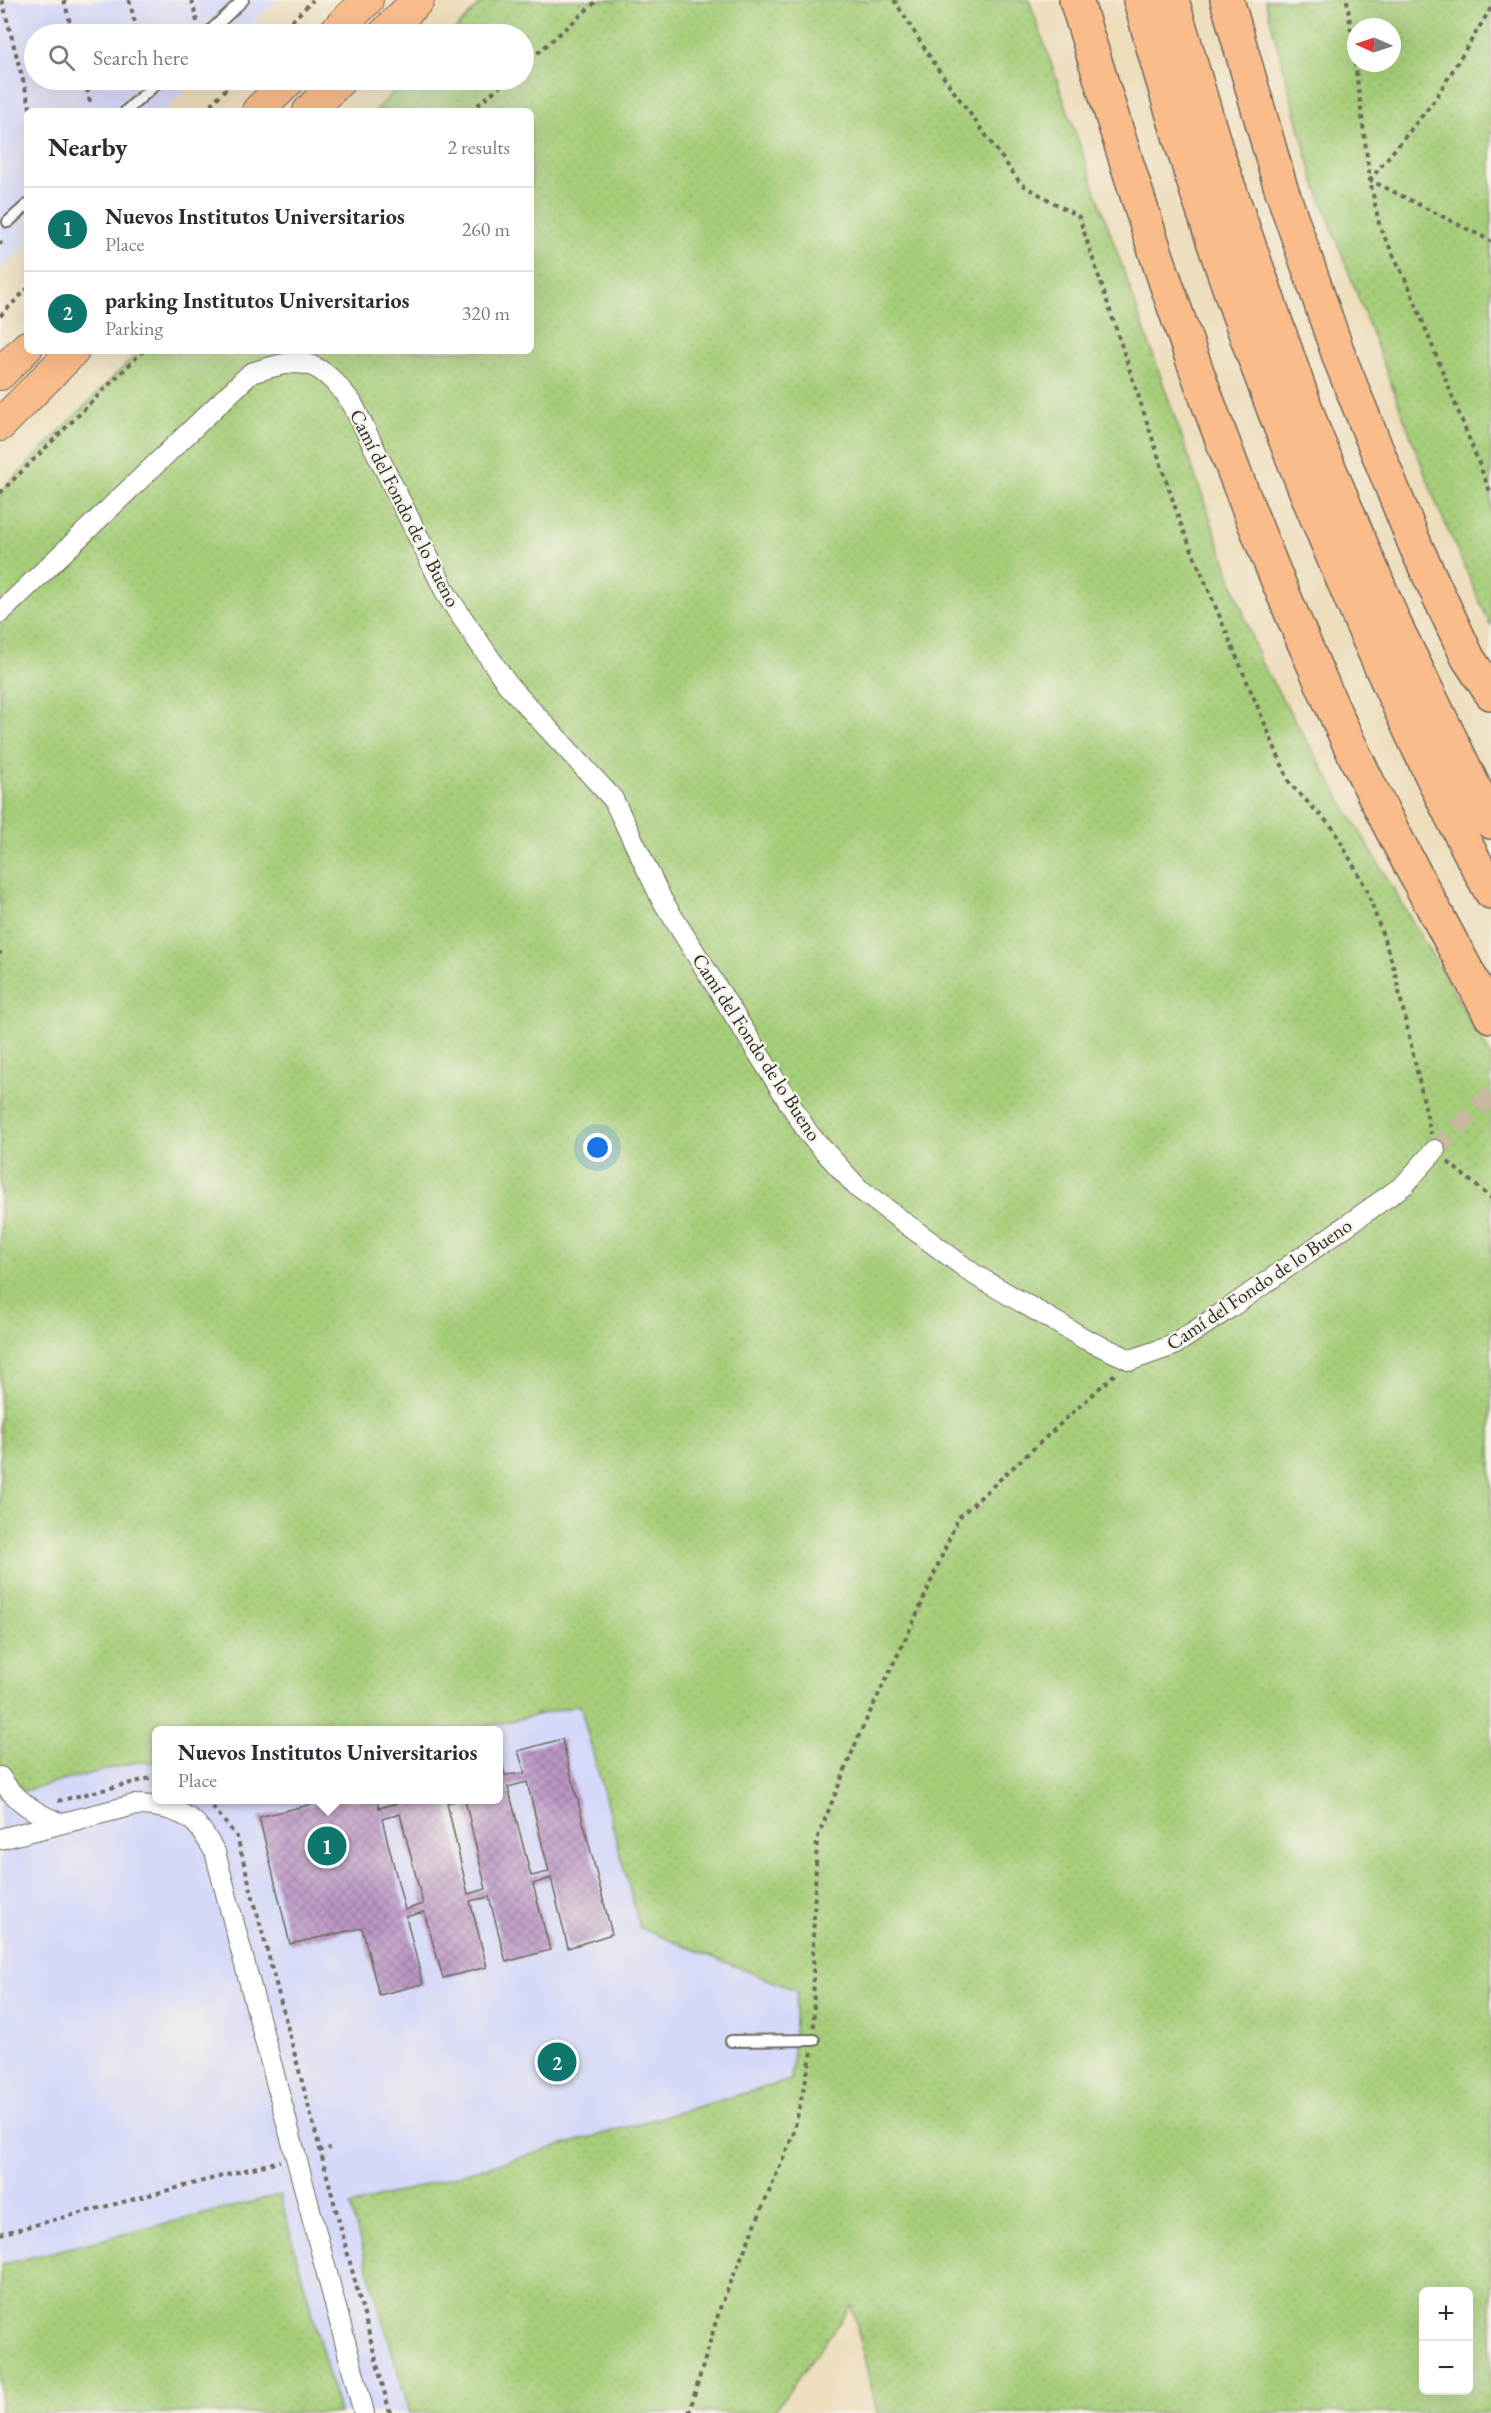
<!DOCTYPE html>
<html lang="en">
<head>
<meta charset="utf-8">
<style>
  :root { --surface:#fff; --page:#f2f2f3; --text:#2b2b33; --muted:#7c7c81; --line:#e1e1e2; --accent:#0f766e }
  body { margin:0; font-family:"EB Garamond",serif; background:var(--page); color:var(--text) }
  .controls { position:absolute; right:18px; bottom:18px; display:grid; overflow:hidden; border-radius:9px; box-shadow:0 6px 24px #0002 }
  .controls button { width:54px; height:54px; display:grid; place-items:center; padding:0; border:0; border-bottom:2px solid var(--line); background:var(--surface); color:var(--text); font:30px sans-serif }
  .compass { position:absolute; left:1347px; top:18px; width:54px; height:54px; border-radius:50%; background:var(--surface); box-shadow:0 6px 24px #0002; rotate:273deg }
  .you { position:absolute; left:598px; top:1148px; width:21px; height:21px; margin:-15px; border:4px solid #fff; border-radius:50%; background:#1a73e8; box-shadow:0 0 0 9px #1a73e833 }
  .badge { display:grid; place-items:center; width:39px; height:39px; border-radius:50%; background:var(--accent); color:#fff; font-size:20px; font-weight:700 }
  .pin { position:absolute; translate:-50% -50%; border:3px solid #fff; box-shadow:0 2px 6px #0006 }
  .popup { position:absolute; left:152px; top:1726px; width:351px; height:78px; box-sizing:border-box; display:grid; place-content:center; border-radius:9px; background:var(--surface); filter:drop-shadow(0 2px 4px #0005); font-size:20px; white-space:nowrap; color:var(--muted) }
  .popup b { font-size:22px; color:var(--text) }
  .popup::after { content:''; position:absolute; left:50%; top:100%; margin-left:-12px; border:12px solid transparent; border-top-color:var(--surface) }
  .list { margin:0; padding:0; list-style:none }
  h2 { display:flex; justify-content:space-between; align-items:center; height:78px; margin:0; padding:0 24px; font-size:26px }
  h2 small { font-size:20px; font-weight:400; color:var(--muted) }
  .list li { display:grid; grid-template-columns:39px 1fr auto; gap:18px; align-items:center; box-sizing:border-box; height:84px; padding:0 24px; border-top:2px solid var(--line) }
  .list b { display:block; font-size:22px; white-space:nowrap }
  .list p { margin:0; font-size:20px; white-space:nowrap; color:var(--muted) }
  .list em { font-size:20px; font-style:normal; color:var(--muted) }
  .icon { flex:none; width:33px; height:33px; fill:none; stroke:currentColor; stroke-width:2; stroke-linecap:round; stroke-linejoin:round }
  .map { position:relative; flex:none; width:1491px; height:2413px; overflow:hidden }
  .search { position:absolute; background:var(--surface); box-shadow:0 6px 24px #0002; left:24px; top:24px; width:510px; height:66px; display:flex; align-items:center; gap:15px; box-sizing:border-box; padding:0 21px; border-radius:33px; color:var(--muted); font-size:22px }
  .panel { position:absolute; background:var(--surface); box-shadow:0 6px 24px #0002; left:24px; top:108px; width:510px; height:246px; border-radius:9px }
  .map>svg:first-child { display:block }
  .built { fill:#d4d8f9 }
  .grass { fill:url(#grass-dots); stroke:#687c52; stroke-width:1.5; fill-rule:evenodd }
  .building { fill:url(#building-cross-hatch); fill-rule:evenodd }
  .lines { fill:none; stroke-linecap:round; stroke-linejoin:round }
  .street-tunnel { stroke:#c6b99e; stroke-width:20; stroke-dasharray:20 10; stroke-linecap:butt }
  .lane-casing { stroke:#6f695d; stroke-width:14 }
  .street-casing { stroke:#6f695d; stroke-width:22 }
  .primary-casing { stroke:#6f695d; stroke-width:34 }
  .highway-casing { stroke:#6f695d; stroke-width:36 }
  .path { stroke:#6f695d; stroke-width:4; stroke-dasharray:4.5 4.5; stroke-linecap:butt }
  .lane { stroke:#fff; stroke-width:10 }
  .street { stroke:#fff; stroke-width:20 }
  .primary { stroke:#fabc8b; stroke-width:32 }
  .highway { stroke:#fabc8b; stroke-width:33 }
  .labels { text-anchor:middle; stroke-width:4.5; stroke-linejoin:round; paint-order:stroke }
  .street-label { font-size:20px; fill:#2b2b2b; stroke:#f7f3e8 }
</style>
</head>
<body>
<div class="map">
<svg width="1491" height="2413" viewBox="0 0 1491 2413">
  <defs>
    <pattern id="grass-dots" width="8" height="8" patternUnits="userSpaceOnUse" patternTransform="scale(1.5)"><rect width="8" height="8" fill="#a6ce79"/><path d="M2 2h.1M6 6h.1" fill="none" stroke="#8fb169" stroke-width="1.8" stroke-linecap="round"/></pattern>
    <pattern id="building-cross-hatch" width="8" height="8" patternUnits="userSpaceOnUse" patternTransform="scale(1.5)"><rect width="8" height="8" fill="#bc97c6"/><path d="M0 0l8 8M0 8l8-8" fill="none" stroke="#997ba1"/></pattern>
  </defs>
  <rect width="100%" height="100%" fill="#f7f3e8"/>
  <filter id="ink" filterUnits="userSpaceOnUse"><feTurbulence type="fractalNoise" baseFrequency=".0167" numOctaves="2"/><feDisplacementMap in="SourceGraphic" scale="12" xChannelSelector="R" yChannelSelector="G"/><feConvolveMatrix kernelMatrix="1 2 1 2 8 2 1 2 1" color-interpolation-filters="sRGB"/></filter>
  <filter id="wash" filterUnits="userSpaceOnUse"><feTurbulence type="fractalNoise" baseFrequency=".008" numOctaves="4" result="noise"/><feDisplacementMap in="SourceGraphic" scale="24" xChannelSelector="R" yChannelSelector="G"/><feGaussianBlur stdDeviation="1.35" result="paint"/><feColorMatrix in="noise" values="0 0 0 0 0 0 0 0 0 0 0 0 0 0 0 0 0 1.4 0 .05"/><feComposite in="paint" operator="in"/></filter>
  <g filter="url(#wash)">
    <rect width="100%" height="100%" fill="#edddbb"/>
    <path class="built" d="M 0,0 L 277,0 L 242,34 L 34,34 L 34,80 L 196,80 L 164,111 L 27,111 L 27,245 L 0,271 Z
      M 581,1705 L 640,1928 L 797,1991 L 791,2080 L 350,2206 L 410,2413 L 0,2413 L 0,1797 L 136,1762 L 156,1762 L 156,1800 L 498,1800 L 498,1730 L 472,1730 Z"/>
    <path class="grass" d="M 484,0 L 1029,0 L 1260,661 L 1491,1056 L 1491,2413 L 877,2413 L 852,2305 L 773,2413 L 410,2413 L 350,2206 L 791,2080 L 797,1991 L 640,1928 L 580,1705 L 472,1730 L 156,1730 L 156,1762 L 136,1762 L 0,1797 L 0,492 L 139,351 L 531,351 L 531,111 L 375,111 L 406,80 L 524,80 L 524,34 L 450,34 ZM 1424,2292 L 1468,2292 L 1468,2390 L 1424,2390 Z
      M 1265,0 L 1491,0 L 1491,627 L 1437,505 L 1313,178 ZM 1356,27 L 1392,27 L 1392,63 L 1356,63 Z
      M 280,2195 L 339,2413 L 0,2413 L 0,2265 Z"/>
    <g id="blocks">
      <path class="building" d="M 562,1739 L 612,1934 L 568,1948 L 551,1878 L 533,1884 L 550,1950 L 506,1962 L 489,1897 L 470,1901 L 487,1967 L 443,1978 L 424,1912 L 406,1917 L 423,1984 L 379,1995 L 362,1928 L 290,1944 L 259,1817 L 329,1800 L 377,1800 L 379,1808 L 397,1803 L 396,1800 L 458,1800 L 447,1803 L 468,1894 L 486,1889 L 465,1800 L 498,1800 L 498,1757 L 500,1757 L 505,1775 L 525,1773 L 518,1751 ZM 527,1782 L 549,1872 L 531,1876 L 508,1787 ZM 400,1814 L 423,1904 L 405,1910 L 382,1819 Z"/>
    </g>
  </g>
  <g filter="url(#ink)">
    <use href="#blocks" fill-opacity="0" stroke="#6f695d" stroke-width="1.5"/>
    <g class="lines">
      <path class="street-tunnel" d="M 1435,1150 L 1491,1095"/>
      <g class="lane-casing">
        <path id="lane" d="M 207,34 L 243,0
          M 126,111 L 160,80
          M 8,222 L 27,205
          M 731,2041 L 814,2040"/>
      </g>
      <g class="street-casing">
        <path id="street" d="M 0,613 L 251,373 C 305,356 317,358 352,403 L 448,597 L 508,685 L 613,799 L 662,900 L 809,1134 L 858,1188 L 975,1275 L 1085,1339 L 1131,1360 L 1174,1345 L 1231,1307 L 1404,1185 L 1435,1150
          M 0,1777 C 14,1800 35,1813 59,1823
          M 0,1839 L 134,1805 C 154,1805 176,1808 193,1821 C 202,1828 209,1843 215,1852 L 364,2413"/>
      </g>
      <g class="primary-casing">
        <path id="primary" d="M 333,34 L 367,0
          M 384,34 L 418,0
          M 258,111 L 289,80
          M 309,111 L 340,80
          M 0,374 L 27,347
          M 0,425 L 73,351"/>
      </g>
      <g class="highway-casing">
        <path id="highway" d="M 1076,0 C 1107,98 1136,197 1170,295 C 1215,427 1266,558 1323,686 C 1372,799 1433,907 1491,1016
          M 1140,0 C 1198,216 1275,427 1365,631 C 1404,719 1445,807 1491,892
          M 1172,0 L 1219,159 L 1314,432 L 1395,625 L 1491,822
          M 1227,0 L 1280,185 L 1340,359 L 1416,547 L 1468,658 L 1491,693"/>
      </g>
      <path class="path" d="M 2,0 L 31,111
        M 64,0 L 73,34
        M 129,0 L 138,34
        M 192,0 L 198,26
        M 894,0 L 937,68 L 1021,184 L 1079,217 L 1180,522 L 1290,784 L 1333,828 L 1367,890 L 1393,965 L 1431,1134
        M 1347,0 L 1370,180 L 1491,241
        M 1491,8 L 1434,101 L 1370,180 L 1380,228 L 1409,287 L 1491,494
        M 279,34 L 313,0
        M 524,65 L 598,0
        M 85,80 L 90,102
        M 204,111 L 235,80
        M 471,111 L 507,80
        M 0,241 L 1,245
        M 0,316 L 27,289
        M 0,493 L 143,351
        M 0,953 L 2,953
        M 1448,1162 L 1491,1198
        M 207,1800 L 237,1837 L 390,2413
        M 58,1801 L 151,1778 L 156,1780
        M 814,2027 L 813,1939 L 817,1839 L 860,1733 L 915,1619 L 958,1518 L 1117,1372
        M 319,2151 L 330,2148
        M 0,2234 L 280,2161
        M 689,2413 L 720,2308 L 793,2135 L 812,2052"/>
      <use href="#lane" class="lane"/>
      <use href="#street" class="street"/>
      <use href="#primary" class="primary"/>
      <use href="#highway" class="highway"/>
    </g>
  </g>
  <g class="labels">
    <g class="street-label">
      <text transform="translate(405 508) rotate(63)" y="7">Camí del Fondo de lo Bueno</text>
      <text transform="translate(757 1047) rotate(57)" y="7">Camí del Fondo de lo Bueno</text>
      <text transform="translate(1259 1284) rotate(-34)" y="7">Camí del Fondo de lo Bueno</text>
    </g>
  </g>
</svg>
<div class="controls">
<button>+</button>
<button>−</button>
</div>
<svg class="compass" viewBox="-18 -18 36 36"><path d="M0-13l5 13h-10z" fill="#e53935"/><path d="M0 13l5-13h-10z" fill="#7c7c81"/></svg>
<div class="you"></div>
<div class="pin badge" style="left:327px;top:1846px">1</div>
<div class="popup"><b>Nuevos Institutos Universitarios</b>Place</div>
<div class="pin badge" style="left:557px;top:2062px">2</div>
<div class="search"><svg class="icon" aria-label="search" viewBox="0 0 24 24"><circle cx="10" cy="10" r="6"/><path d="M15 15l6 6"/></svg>Search here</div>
<section class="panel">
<h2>Nearby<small>2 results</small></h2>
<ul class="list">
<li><span class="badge">1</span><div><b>Nuevos Institutos Universitarios</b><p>Place</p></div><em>260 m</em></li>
<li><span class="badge">2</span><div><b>parking Institutos Universitarios</b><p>Parking</p></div><em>320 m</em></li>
</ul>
</section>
</div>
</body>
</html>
